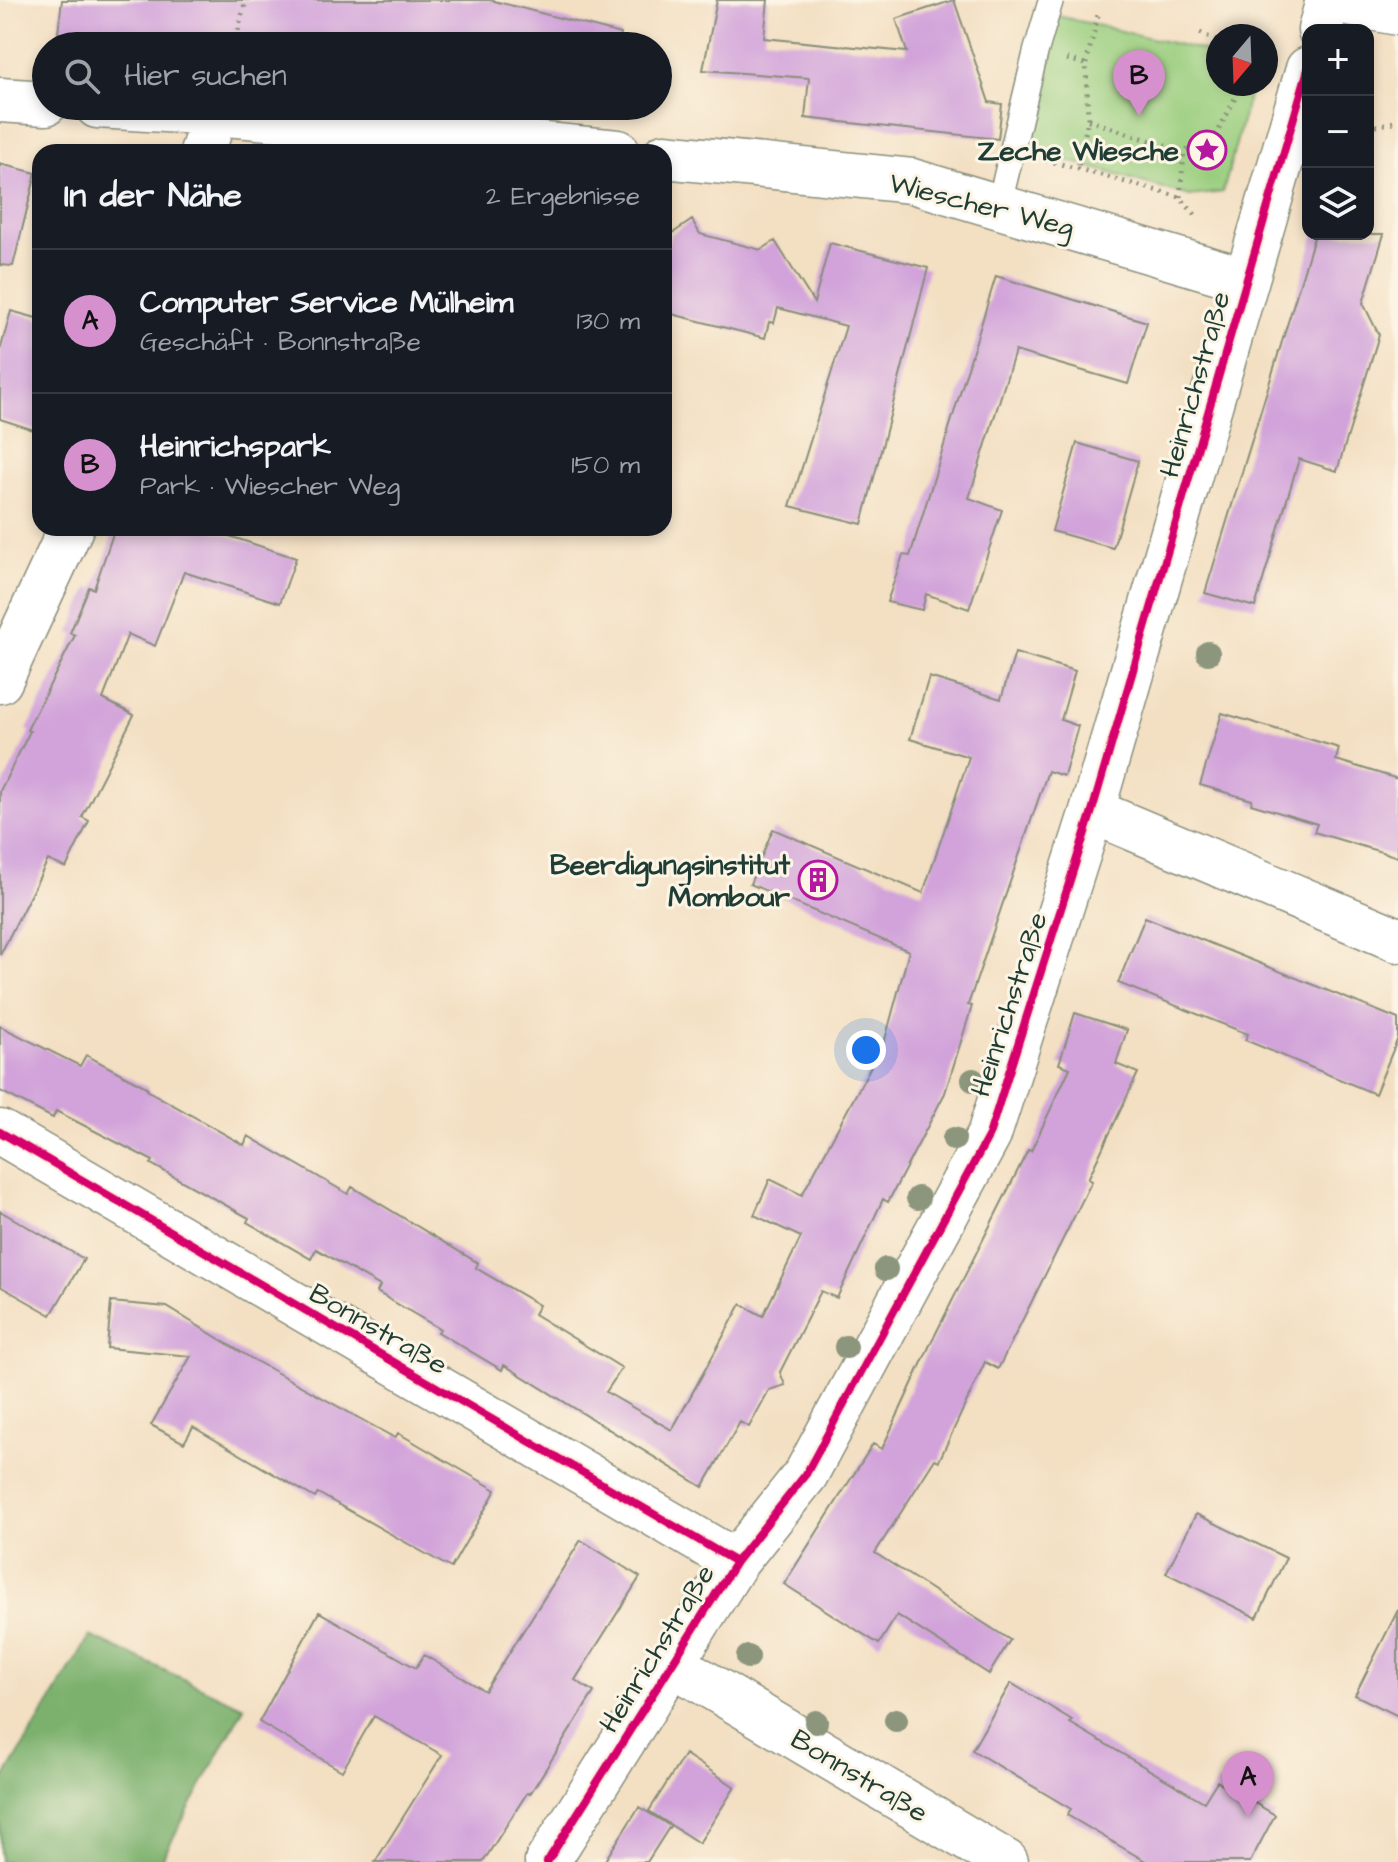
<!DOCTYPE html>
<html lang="de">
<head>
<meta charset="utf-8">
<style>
  :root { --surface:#171b24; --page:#242831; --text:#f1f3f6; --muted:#9ea1a6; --line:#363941; --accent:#d690ce }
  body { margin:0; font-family:"Architects Daughter",sans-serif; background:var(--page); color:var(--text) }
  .controls { position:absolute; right:24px; top:24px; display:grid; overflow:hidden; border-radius:16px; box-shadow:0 4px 12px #0003 }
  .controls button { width:72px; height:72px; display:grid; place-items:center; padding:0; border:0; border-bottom:2px solid var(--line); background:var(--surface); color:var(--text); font:40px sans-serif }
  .compass { position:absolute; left:1206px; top:24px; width:72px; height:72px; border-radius:50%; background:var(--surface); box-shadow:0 4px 12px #0003; rotate:199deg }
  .you { position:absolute; left:866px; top:1050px; width:28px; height:28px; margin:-20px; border:6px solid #fff; border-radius:50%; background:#1a73e8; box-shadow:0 0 0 12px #1a73e833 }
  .badge { display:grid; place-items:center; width:52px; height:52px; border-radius:50%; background:var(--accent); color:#111; font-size:26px; font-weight:700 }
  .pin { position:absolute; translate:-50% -66px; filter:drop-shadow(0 2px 4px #0008) }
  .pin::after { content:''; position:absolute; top:42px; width:28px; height:24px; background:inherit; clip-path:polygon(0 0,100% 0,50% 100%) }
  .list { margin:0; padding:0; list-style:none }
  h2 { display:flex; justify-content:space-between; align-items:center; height:104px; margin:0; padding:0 32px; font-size:34px }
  h2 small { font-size:26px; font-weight:400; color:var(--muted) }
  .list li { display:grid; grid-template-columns:52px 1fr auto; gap:24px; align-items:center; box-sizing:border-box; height:144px; padding:0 32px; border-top:2px solid var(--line) }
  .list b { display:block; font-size:30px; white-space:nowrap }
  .list p { margin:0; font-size:26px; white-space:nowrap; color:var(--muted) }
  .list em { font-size:26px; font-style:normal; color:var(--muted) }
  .icon { flex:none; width:44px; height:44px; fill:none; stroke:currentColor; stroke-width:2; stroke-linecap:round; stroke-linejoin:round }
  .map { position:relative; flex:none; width:1398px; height:1862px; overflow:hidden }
  .search { position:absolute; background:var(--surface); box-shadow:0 4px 12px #0003; left:32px; top:32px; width:640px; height:88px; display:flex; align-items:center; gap:20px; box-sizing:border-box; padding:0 28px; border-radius:44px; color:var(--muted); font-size:30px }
  .panel { position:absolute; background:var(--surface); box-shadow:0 4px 12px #0003; left:32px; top:144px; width:640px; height:392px; border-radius:24px }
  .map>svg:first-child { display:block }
  .green { fill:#9ace7e; stroke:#5c8659; stroke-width:2 }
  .forest { fill:#7bb16d; stroke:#4d7750; stroke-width:2 }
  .building { fill:#d1a3da }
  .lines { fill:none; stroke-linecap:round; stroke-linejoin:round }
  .service-casing { stroke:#898e7b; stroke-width:27 }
  .minor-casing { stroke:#898e7b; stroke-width:47 }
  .tertiary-casing { stroke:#898e7b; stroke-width:47 }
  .path { stroke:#898e7b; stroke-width:5; stroke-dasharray:2 6; stroke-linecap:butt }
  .service { stroke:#fff; stroke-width:24 }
  .minor { stroke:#fff; stroke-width:44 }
  .tertiary { stroke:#fff; stroke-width:44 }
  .cycleway-casing { stroke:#fcf5e5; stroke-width:13 }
  .cycleway { stroke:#d6006c; stroke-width:8 }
  .tree { fill:#8c967c }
  .labels { text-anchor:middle; stroke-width:6; stroke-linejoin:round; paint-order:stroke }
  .poi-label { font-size:28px; font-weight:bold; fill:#1f3d34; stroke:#fcf5e5; text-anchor:end }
  .street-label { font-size:28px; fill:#1f3d34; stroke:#fcf5e5 }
</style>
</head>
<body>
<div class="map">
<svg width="1398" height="1862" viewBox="0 0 1398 1862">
  <rect width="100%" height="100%" fill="#fcf5e5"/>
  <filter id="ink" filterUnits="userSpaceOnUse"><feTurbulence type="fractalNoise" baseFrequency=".0125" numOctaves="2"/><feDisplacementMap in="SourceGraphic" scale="16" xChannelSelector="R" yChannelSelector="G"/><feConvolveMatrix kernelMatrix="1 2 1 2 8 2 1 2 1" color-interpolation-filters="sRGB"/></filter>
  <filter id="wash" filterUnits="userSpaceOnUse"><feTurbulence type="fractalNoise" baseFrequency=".006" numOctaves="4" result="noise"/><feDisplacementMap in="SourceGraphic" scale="32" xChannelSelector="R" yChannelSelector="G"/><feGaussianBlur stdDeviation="1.8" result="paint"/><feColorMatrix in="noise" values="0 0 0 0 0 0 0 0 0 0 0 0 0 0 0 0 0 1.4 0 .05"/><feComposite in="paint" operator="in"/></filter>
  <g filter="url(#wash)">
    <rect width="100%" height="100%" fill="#f3dfc2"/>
    <path class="green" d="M 1058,16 L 1218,54 L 1218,84 L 1252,84 L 1223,192 L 1190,196 L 1025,148 Z"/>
    <path class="forest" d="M 90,1636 L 244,1707 L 160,1862 L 0,1862 L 0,1785 Z"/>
    <g id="blocks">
      <path class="building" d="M 62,0 L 490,0 L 621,34 L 619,46 L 258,46 L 215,35 L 213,46 L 127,46 L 128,39 L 58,33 Z
        M 717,0 L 768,0 L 764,38 L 907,52 L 896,19 L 954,0 L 989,102 L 1002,104 L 998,139 L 805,118 L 809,78 L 703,70 Z
        M 0,164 L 36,173 L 13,266 L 0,265 Z
        M 692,220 L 700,234 L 761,250 L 775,241 L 814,303 L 830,243 L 928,268 L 862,524 L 790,506 L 846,326 L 778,308 L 774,323 L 769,322 L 765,338 L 664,312 L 664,258 L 670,235 Z
        M 1315,234 L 1384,234 L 1363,303 L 1379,335 L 1337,471 L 1299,459 L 1255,607 L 1205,593 Z
        M 996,276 L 1147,322 L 1128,384 L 1015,351 L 969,498 L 1002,510 L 969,609 L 926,594 L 922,610 L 887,602 L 903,555 L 910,556 Z
        M 11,311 L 40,319 L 40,432 L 0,419 L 0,351 Z
        M 1077,443 L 1138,461 L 1113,548 L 1052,531 Z
        M 115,528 L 205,528 L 296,558 L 280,603 L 184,572 L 155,646 L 128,634 L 103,699 L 134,715 L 82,817 L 89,821 L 66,868 L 48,860 L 0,955 L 0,791 L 30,731 L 27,730 L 75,635 L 70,633 L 89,587 L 94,589 Z
        M 1015,653 L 1075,671 L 1061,720 L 1078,726 L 1064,776 L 1048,771 L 968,1005 L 972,1006 L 945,1093 L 888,1202 L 883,1199 L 837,1298 L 821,1291 L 780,1372 L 785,1385 L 769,1390 L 749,1427 L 740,1422 L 703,1487 L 504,1365 L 502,1370 L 438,1332 L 440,1329 L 377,1292 L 380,1286 L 316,1249 L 311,1259 L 247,1222 L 249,1218 L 151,1164 L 153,1161 L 56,1111 L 53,1118 L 0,1091 L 0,1026 L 80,1066 L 86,1055 L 148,1088 L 147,1090 L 244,1145 L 248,1136 L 348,1194 L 352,1187 L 478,1263 L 476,1268 L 539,1305 L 534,1314 L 622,1368 L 606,1392 L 672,1430 L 741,1304 L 763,1316 L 801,1237 L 754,1215 L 770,1179 L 802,1195 L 885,1040 L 909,951 L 750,884 L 773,829 L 923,893 L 969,757 L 910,739 L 929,677 L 1001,699 Z
        M 1222,713 L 1339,748 L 1336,760 L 1398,779 L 1398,857 L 1314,832 L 1317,824 L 1251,804 L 1252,800 L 1200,785 Z
        M 1145,917 L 1398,1019 L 1398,1038 L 1375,1094 L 1245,1040 L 1248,1034 L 1118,983 Z
        M 1075,1013 L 1127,1030 L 1116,1064 L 1138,1073 L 1088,1179 L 1092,1181 L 998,1369 L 985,1362 L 939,1461 L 935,1459 L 875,1553 L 1010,1640 L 989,1674 L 897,1615 L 879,1644 L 784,1584 L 873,1444 L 882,1449 L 929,1347 L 1028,1150 L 1031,1151 L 1070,1068 L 1059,1064 Z
        M 0,1211 L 84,1259 L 51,1315 L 0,1286 Z
        M 111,1302 L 167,1307 L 254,1360 L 395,1438 L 398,1433 L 496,1490 L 451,1568 L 318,1493 L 315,1498 L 193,1427 L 184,1443 L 151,1425 L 191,1356 L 107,1348 Z
        M 1196,1514 L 1286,1558 L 1257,1618 L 1166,1573 Z
        M 581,1540 L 640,1577 L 575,1680 L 594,1692 L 530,1794 L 527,1793 L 483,1862 L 375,1862 L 442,1755 L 374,1716 L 342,1771 L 259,1722 L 319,1612 L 416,1668 L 424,1655 L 485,1691 Z
        M 1398,1610 L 1398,1716 L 1355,1695 Z
        M 1011,1683 L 1072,1720 L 1070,1723 L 1204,1802 L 1217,1781 L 1275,1815 L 1250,1862 L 1147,1862 L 1067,1815 L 1071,1809 L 972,1750 Z
        M 685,1754 L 735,1787 L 699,1843 L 649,1811 Z
        M 639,1807 L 670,1826 L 647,1862 L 604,1862 Z"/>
    </g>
  </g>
  <g filter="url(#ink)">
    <use href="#blocks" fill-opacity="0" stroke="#898e7b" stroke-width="2"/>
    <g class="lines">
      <g class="service-casing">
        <path id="service" d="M 999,205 L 1036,51 L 1051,0"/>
      </g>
      <g class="minor-casing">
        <path id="minor" d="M 1320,30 L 1328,0
          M 0,100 L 46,103
          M 97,106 L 216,113 L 618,152
          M 202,152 L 216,113
          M 664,156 L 912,181 L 1246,280
          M 0,681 L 71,528
          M 1092,811 L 1398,940
          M 0,1132 L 736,1562
          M 673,1664 L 1006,1862
          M 547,1862 L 736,1562 L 806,1474 L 989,1135 L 1092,811 L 1308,69"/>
      </g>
      <g class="tertiary-casing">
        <path id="tertiary" d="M 1327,0 L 1398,13"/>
      </g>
      <path class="path" d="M 1200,33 L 1218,42
        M 234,46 L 246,0
        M 1067,59 L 1086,64 L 1088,120 L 1078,167
        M 1086,64 L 1099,11
        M 1088,120 L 1184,152
        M 1368,128 L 1398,121
        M 1046,160 L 1180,197 L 1197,217
        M 1180,197 L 1184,152 L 1217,134 L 1242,84"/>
      <use href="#service" class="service"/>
      <use href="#minor" class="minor"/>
      <use href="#tertiary" class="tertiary"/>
      <g class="cycleway-casing">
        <path id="cycleway" d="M 0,1132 L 736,1562
          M 547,1862 L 736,1562 L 806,1474 L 989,1135 L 1092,811 L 1308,69"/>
      </g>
      <use href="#cycleway" class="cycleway"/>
    </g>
    <g class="tree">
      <circle cx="1208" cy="653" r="12"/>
      <circle cx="973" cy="1080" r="12"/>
      <circle cx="954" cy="1139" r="12"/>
      <circle cx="918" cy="1198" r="12"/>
      <circle cx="886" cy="1269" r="12"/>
      <circle cx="846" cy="1347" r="12"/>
      <circle cx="748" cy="1657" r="12"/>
      <circle cx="896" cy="1720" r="12"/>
      <circle cx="816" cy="1722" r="12"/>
    </g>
  </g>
  <defs>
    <g id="sight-ring" transform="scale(2)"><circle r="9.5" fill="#fcf5e5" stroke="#b5179e" stroke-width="1.5"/><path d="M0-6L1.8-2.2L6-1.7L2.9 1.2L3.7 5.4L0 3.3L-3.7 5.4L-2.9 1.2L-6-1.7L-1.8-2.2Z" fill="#b5179e"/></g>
    <g id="building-ring" transform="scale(2)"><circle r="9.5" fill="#fcf5e5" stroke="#b5179e" stroke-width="1.5"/><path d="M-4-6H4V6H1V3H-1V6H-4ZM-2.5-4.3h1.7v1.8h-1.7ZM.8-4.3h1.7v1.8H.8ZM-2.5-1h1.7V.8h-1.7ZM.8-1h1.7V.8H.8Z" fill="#b5179e"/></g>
  </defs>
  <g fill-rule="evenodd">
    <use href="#sight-ring" x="1207" y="150"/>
    <use href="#building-ring" x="818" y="880"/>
  </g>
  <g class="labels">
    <g class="poi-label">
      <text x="1179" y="160">Zeche Wiesche</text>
      <text x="790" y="874">Beerdigungsinstitut<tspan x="790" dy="32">Mombour</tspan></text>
    </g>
    <g class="street-label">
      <text transform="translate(982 204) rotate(14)" y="10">Wiescher Weg</text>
      <text transform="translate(1194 384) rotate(-74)" y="10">Heinrichstraße</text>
      <text transform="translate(1008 1004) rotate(-72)" y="10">Heinrichstraße</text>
      <text transform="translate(379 1328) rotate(30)" y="10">Bonnstraße</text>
      <text transform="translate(656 1648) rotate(-58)" y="10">Heinrichstraße</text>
      <text transform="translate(860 1775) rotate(31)" y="10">Bonnstraße</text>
    </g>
  </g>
</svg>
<div class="controls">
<button>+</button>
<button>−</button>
<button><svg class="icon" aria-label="layers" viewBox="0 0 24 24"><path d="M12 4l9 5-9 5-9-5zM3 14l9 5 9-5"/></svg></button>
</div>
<svg class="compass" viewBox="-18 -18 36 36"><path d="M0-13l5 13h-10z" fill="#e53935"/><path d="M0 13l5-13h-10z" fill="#9ea1a6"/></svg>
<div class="you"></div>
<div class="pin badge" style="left:1248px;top:1817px">A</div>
<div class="pin badge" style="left:1139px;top:116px">B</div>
<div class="search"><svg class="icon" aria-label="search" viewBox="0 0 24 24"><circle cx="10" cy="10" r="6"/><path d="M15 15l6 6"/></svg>Hier suchen</div>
<section class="panel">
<h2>In der Nähe<small>2 Ergebnisse</small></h2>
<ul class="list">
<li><span class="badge">A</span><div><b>Computer Service Mülheim</b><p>Geschäft · Bonnstraße</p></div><em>130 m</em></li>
<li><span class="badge">B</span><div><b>Heinrichspark</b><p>Park · Wiescher Weg</p></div><em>150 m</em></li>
</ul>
</section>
</div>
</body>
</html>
